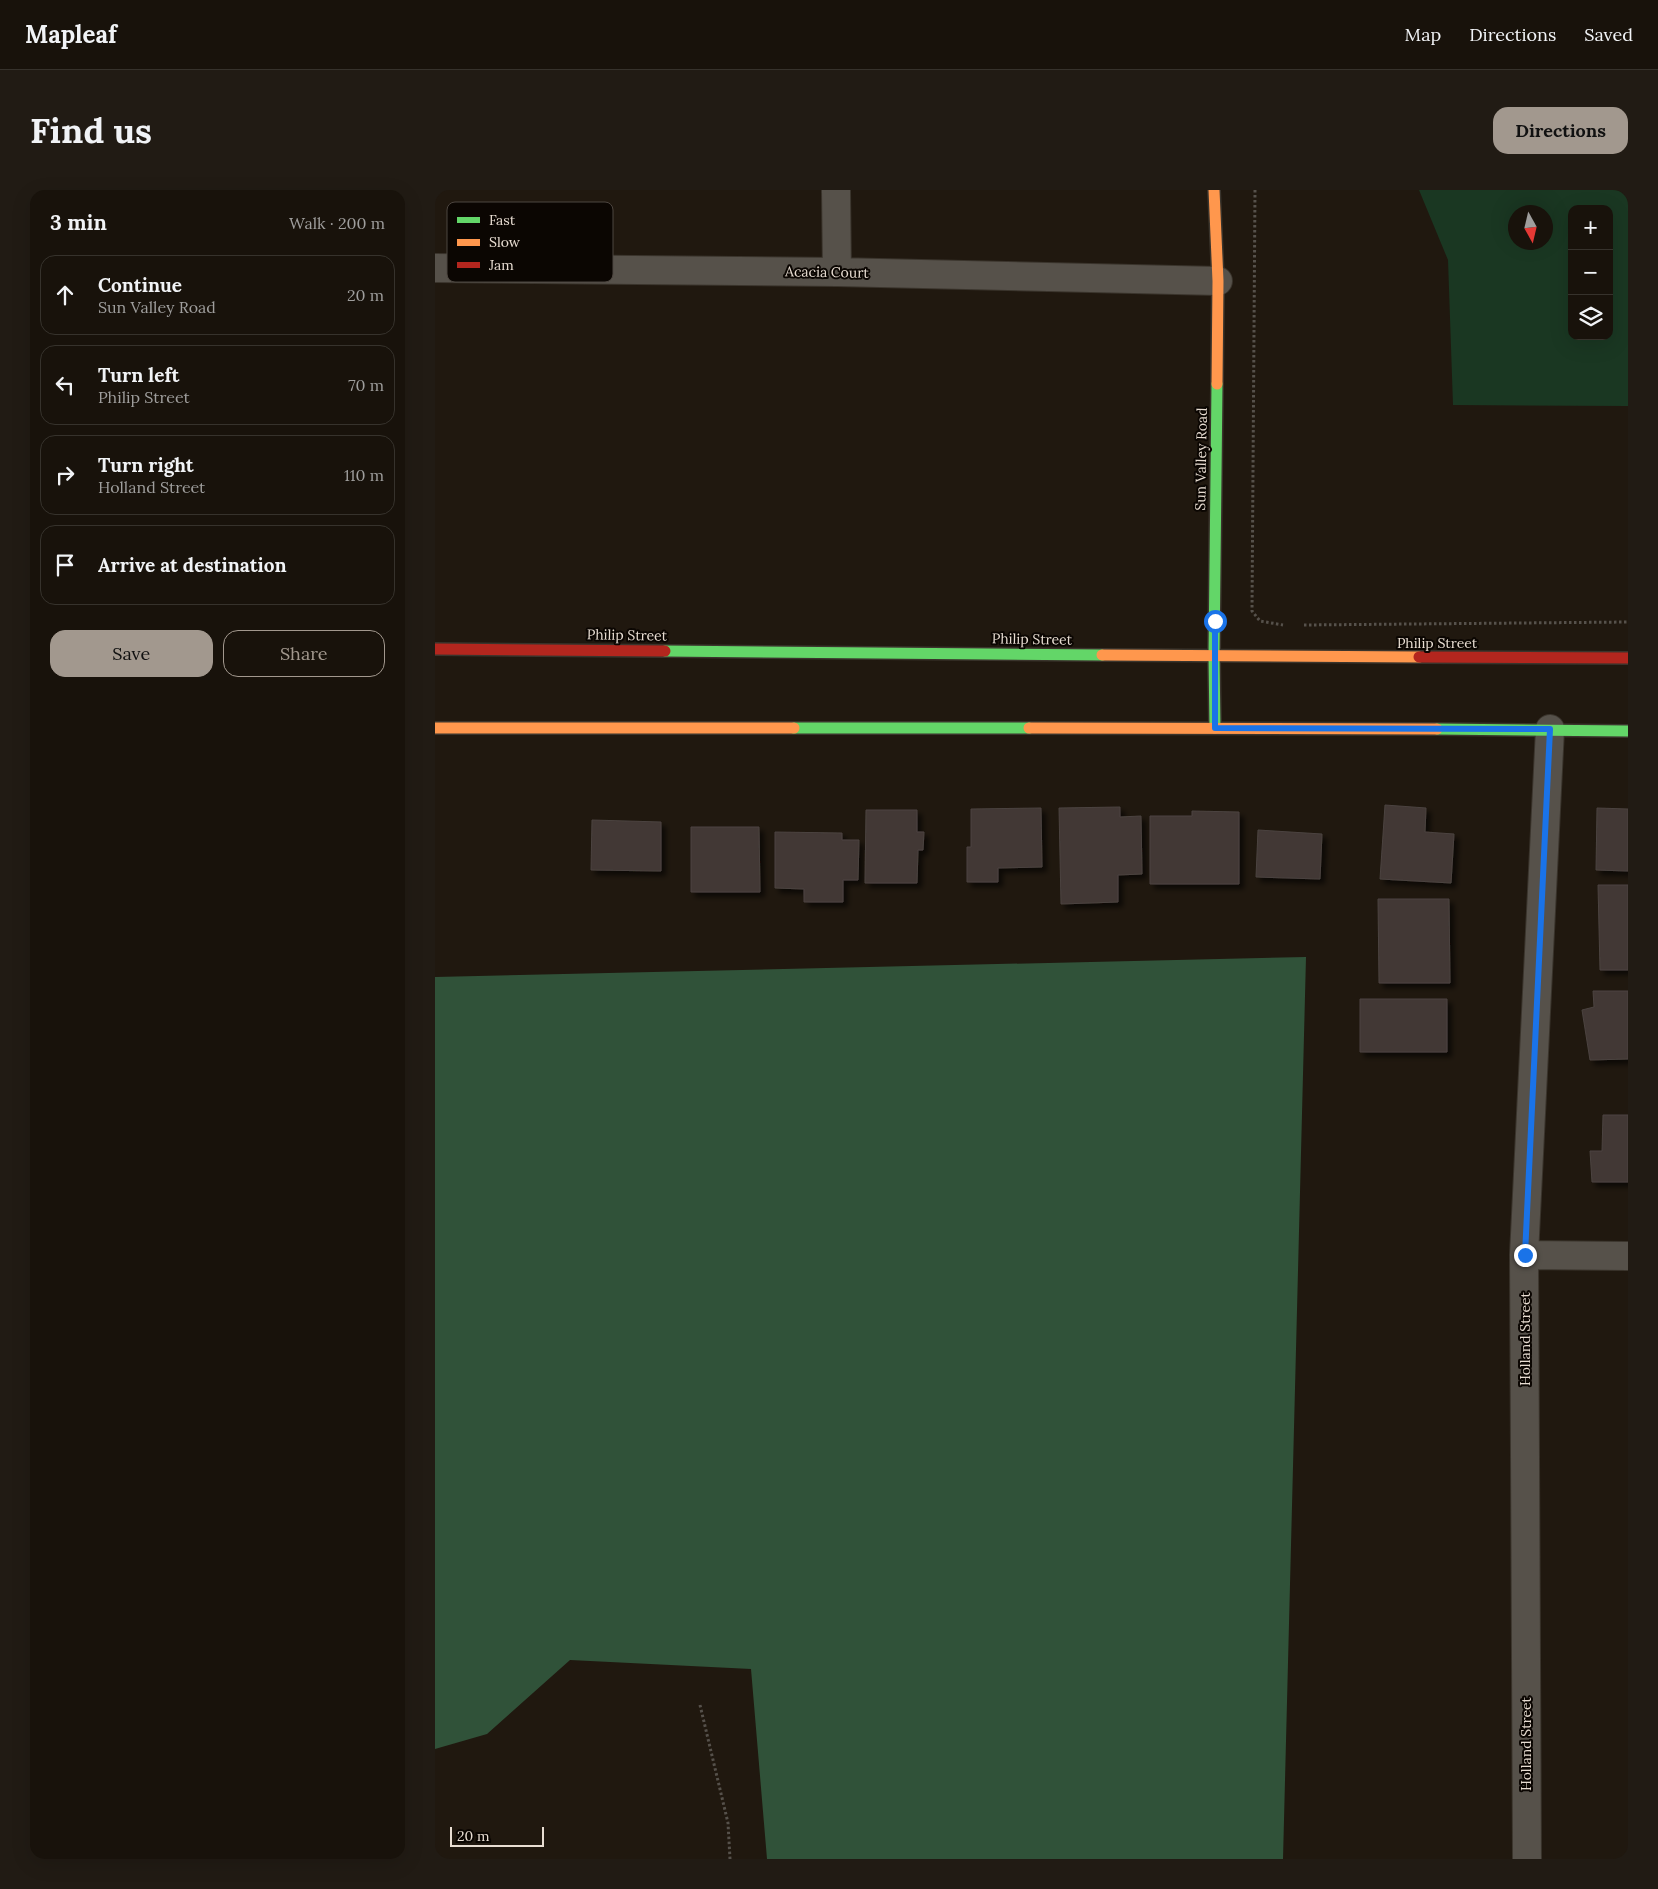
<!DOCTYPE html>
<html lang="en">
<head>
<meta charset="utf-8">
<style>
  :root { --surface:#18120b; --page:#211b14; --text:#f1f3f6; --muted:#9f9e9d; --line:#36322c; --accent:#a2988e }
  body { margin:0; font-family:Lora,serif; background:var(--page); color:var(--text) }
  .controls { position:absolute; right:15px; top:15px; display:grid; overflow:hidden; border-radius:10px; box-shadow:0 5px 20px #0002 }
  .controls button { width:45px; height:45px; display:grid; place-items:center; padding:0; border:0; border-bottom:1px solid var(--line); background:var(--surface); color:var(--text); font:25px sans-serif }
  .compass { position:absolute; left:1073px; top:15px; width:45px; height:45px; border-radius:50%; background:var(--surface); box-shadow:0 5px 20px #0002; rotate:172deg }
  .scale { position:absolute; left:15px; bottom:12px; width:94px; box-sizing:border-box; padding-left:5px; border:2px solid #e8ddd2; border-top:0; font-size:14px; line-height:18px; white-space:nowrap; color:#e8ddd2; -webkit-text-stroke:4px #0b0602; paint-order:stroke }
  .stop { position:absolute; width:15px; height:15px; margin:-11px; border:4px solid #1a73e8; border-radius:50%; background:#fff }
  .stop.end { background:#1a73e8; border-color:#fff; box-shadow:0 1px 5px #0008 }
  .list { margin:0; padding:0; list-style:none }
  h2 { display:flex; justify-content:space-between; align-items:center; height:65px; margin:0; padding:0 20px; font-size:21px }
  h2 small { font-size:16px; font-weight:400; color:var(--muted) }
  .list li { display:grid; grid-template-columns:32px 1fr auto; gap:15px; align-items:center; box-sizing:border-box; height:80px; margin:0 10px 10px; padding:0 10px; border:1px solid var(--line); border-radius:15px }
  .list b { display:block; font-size:19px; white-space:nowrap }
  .list p { margin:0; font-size:16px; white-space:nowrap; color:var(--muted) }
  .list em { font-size:16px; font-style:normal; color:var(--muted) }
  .actions { display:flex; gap:10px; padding:15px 20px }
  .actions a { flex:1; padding:11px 0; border:1px solid var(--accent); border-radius:15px; text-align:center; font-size:18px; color:var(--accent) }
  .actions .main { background:var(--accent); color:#111 }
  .icon { flex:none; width:28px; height:28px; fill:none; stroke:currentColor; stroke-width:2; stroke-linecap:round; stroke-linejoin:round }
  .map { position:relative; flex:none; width:1193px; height:1669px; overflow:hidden; border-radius:15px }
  header { display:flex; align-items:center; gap:30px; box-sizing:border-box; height:70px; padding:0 25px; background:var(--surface); border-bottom:1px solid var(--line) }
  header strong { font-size:24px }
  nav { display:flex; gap:28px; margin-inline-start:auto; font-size:18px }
  .intro { display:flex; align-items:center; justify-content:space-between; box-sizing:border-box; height:120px; padding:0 30px }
  h1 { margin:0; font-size:35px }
  .button { padding:12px 22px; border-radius:15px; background:var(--accent); color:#111; font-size:18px; font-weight:700 }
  main { display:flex; gap:30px; padding:0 30px }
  aside { flex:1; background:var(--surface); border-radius:15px; box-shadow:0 5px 20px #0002 }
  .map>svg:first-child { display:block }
  .green { fill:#1a3722; fill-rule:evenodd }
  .forest { fill:#305239 }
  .building { fill:#423835; stroke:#4b4340; filter:url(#shadow) }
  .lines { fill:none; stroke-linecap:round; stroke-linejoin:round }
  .street-casing { stroke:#3a342c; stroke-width:30 }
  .fast-casing { stroke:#3a342c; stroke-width:14 }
  .slow-casing { stroke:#3a342c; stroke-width:14 }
  .jam-casing { stroke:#3a342c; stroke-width:14 }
  .path { stroke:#56514b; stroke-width:3; stroke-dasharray:2.5 2.5; stroke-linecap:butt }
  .street { stroke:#56514a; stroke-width:28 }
  .fast { stroke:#63d668; stroke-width:11 }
  .slow { stroke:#ff974d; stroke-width:11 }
  .jam { stroke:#b3261e; stroke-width:11 }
  .route { stroke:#1a73e8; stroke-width:6 }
  .labels { text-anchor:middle; stroke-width:4; stroke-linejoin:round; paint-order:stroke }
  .street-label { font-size:14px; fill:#e8ddd2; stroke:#0b0602 }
  .key { fill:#0b0602; stroke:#4d4640; stroke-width:1 }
  .key-label { font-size:14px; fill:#e8ddd2 }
</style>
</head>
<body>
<header>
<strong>Mapleaf</strong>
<nav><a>Map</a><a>Directions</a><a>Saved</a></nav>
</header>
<div class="intro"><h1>Find us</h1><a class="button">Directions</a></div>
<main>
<aside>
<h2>3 min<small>Walk · 200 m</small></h2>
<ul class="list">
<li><svg class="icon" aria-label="ahead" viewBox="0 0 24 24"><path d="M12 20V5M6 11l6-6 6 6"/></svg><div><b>Continue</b><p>Sun Valley Road</p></div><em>20 m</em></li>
<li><svg class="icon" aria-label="left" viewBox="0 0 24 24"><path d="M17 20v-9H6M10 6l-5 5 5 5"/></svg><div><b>Turn left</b><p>Philip Street</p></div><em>70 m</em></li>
<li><svg class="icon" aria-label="right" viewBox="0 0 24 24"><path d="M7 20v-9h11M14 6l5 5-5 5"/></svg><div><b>Turn right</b><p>Holland Street</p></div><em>110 m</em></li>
<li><svg class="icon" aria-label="arrive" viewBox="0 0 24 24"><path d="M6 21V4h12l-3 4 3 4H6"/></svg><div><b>Arrive at destination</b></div></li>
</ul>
<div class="actions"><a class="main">Save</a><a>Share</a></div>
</aside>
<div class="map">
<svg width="1193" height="1669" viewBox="0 0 1193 1669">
  <defs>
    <filter id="shadow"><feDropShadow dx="4.5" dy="4.5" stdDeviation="2.5" flood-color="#0009"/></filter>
  </defs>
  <rect width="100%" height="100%" fill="#20180f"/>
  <path class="green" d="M 984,0 L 1193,0 L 1193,216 L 1018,215 L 1013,70 ZM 1137,19 L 1174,19 L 1174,146 L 1137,146 ZM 1080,22 L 1110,22 L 1110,52 L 1080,52 Z"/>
  <path class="forest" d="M 871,767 L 848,1669 L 332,1669 L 316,1479 L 135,1470 L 52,1544 L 0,1559 L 0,787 Z"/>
  <path class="building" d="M 950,615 L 991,618 L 990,642 L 1019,644 L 1016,693 L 945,689 Z
    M 685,617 L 685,627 L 706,626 L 707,684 L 683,685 L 683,712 L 626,714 L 624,618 Z
    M 606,618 L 607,677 L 563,678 L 563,692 L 532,692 L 532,657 L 536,657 L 536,619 Z
    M 1162,618 L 1193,619 L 1193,681 L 1161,680 Z
    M 431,620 L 482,620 L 482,642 L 489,642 L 488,660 L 483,660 L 482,693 L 430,693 Z
    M 757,621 L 804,622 L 804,694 L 715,694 L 715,626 L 757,626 Z
    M 157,630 L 226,632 L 226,681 L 156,680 Z
    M 256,637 L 324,637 L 325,702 L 256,702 Z
    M 823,640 L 887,644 L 885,689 L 821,687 Z
    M 340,642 L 407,643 L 407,650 L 424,650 L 423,690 L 408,690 L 408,712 L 369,712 L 369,699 L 340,698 Z
    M 1163,695 L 1193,695 L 1193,780 L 1165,780 Z
    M 943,709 L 1014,709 L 1015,793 L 944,793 Z
    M 1158,801 L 1193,801 L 1193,869 L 1155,870 L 1147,820 L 1159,817 Z
    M 925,809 L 1012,809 L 1012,862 L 925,862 Z
    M 1168,925 L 1193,925 L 1193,992 L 1157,992 L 1155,961 L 1167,961 Z"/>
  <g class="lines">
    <g class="street-casing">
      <path id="street" d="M 401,0 L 402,82
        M 0,78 L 402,82 L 783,91
        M 1089,1065 L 1193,1066
        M 1092,1669 L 1089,1065 L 1115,539"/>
    </g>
    <g class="fast-casing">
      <path id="fast" d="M 230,461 L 667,465
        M 359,538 L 594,538
        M 780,538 L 779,466 L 782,194
        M 1002,539 L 1193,541"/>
    </g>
    <g class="slow-casing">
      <path id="slow" d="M 779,0 L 783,91 L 782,194
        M 667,465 L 984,467
        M 0,538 L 359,538
        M 594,538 L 1002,539"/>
    </g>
    <g class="jam-casing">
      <path id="jam" d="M 0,459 L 230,461
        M 984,467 L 1193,468"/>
    </g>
    <path class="path" d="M 820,0 L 817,421 L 825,431 L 848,435
      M 869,435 L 1193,432
      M 265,1515 L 293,1633 L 295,1669"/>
    <use href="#street" class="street"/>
    <use href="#fast" class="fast"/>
    <use href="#slow" class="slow"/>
    <use href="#jam" class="jam"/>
  </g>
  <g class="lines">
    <path class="route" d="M 780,431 L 780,538 L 1115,539 L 1090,1065"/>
  </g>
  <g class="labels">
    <g class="street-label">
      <text transform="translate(392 82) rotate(1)" y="5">Acacia Court</text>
      <text transform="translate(766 269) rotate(-89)" y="5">Sun Valley Road</text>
      <text transform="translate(192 445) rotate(1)" y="5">Philip Street</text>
      <text transform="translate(597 449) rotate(1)" y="5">Philip Street</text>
      <text x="1002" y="458">Philip Street</text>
      <text transform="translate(1090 1149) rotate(-90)" y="5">Holland Street</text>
      <text transform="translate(1091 1554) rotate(-90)" y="5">Holland Street</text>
    </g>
  </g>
  <rect x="12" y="12" width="166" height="80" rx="8" class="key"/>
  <rect x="22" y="27" width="23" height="6" fill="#63d668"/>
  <rect x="22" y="49" width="23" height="7" fill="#ff974d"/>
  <rect x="22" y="72" width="23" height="6" fill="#b3261e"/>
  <g class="key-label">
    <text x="54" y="35">Fast</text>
    <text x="54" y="57">Slow</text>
    <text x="54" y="80">Jam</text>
  </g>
</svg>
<div class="controls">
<button>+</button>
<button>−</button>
<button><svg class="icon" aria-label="layers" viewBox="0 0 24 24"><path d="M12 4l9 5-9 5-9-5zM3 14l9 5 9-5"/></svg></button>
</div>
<svg class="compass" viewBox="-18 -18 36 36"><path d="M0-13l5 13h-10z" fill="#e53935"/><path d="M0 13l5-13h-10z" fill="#9f9e9d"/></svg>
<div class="scale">20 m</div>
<div class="stop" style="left:780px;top:431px"></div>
<div class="stop end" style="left:1090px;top:1065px"></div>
</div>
</main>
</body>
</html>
